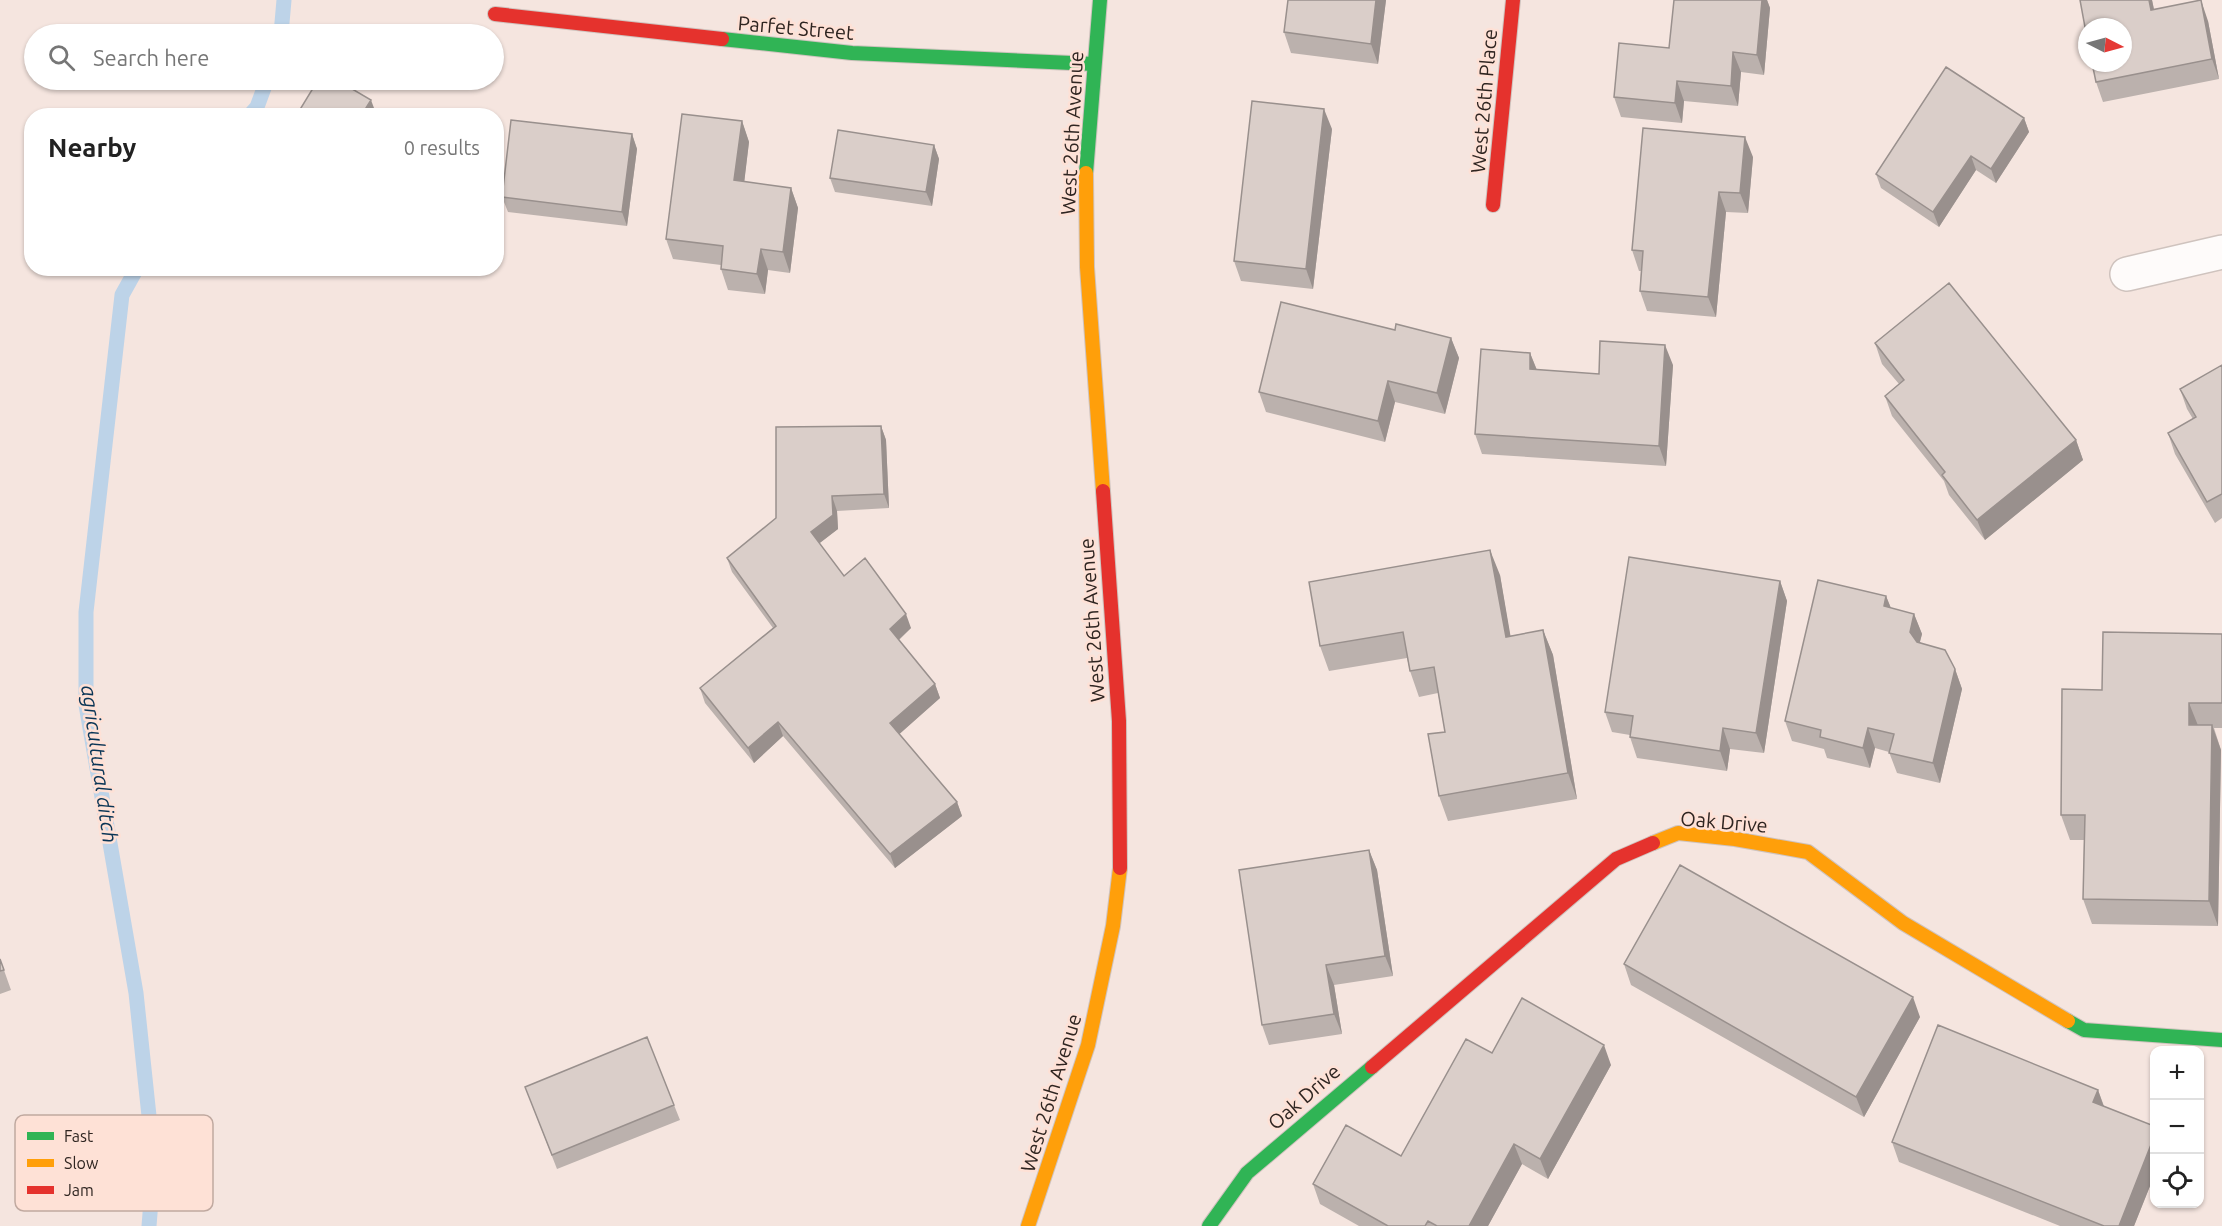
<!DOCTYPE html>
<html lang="en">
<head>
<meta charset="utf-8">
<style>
  :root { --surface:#fff; --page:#f6f6f6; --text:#222; --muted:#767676; --line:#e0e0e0 }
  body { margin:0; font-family:Ubuntu,sans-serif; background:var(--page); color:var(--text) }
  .controls { position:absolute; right:18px; bottom:18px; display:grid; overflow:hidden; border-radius:12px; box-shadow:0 2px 4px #0004 }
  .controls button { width:54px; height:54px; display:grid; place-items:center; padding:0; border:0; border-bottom:2px solid var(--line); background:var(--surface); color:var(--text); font:30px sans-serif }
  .compass { position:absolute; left:2078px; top:18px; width:54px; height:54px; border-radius:50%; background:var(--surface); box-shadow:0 2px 4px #0004; rotate:96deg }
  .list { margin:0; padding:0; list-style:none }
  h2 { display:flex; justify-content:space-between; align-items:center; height:78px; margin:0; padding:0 24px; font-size:26px }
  h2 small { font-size:20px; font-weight:400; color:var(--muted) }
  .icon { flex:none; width:33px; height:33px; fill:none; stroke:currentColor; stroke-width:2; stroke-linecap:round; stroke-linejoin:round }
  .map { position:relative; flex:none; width:2222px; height:1226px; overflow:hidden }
  .search { position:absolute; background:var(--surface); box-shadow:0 2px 4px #0004; left:24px; top:24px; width:480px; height:66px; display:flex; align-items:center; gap:15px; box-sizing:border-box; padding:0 21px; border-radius:33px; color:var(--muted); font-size:22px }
  .panel { position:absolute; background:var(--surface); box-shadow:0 2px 4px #0004; left:24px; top:108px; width:480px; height:168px; border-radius:24px }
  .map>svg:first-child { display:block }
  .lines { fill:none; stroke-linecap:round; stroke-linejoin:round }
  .stream { stroke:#bdd3e8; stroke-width:15 }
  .street-casing { stroke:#cfc3be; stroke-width:36 }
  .fast-casing { stroke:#cfc3be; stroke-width:16 }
  .slow-casing { stroke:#cfc3be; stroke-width:16 }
  .jam-casing { stroke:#cfc3be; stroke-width:16 }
  .street { stroke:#fefbfa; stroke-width:33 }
  .fast { stroke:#30b455; stroke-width:14 }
  .slow { stroke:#ff9f0a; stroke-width:14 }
  .jam { stroke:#e5322d; stroke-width:14 }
  .wall { fill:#bbb1ad }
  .shaded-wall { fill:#99908d }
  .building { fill:#dacec9; stroke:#99908d; stroke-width:1.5 }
  .labels { text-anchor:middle; stroke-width:5; stroke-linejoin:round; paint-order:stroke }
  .street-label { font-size:20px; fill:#2f2521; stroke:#fee1d6 }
  .water-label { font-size:21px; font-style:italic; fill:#093556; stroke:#fee1d6 }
  .key { fill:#fee1d6; stroke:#c0a9a0; stroke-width:1.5 }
  .key-label { font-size:16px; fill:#2f2521 }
</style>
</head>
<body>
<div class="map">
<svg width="2222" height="1226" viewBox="0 0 2222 1226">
  <rect width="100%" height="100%" fill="#f5e5df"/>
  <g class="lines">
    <path class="stream" d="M 281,34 L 284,0
      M 249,116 L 257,107 L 267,80
      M 137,268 L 122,295 L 86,612 L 86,705 L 136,993 L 154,1163 L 149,1226"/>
    <g class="street-casing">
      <path id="street" d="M 2127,274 L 2222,252"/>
    </g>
    <g class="fast-casing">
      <path id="fast" d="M 722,39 L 852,53 L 1094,64
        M 1086,173 L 1100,0
        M 2068,1021 L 2084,1030 L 2222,1040
        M 1209,1226 L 1247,1173 L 1372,1067"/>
    </g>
    <g class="slow-casing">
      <path id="slow" d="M 1086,173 L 1087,267 L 1103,491
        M 1653,843 L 1678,833 L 1735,839 L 1808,852 L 1903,923 L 2068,1021
        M 1028,1226 L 1088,1045 L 1113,926 L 1120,868"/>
    </g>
    <g class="jam-casing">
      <path id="jam" d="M 495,14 L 722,39
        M 1493,205 L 1513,0
        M 1103,491 L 1119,721 L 1120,868
        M 1372,1067 L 1616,859 L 1653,843"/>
    </g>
    <use href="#street" class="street"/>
    <use href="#fast" class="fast"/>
    <use href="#slow" class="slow"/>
    <use href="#jam" class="jam"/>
  </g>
  <path class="wall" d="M 1386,0 L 1378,64 L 1291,53 L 1284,32 Z
    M 1674,0 L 1767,0 L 1770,8 L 1764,75 L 1741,72 L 1738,106 L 1684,101 L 1682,123 L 1621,117 L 1614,97 L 1669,48 Z
    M 2080,0 L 2152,0 L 2154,9 L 2208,21 L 2219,79 L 2103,102 L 2096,82 Z
    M 2024,118 L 2029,132 L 1996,183 L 1976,170 L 1939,227 L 1881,188 L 1876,174 Z
    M 742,121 L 749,142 L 744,182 L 791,188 L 798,208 L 790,273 L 768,270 L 765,294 L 728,290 L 721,269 L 721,265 L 673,259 L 666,239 Z
    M 1332,129 L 1313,289 L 1241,281 L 1234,261 Z
    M 632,134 L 637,149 L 627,226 L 508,212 L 502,197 Z
    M 934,145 L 939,159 L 932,206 L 835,192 L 830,178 Z
    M 1753,157 L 1748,213 L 1726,212 L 1716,317 L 1647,311 L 1640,291 L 1641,271 L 1639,271 L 1632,250 Z
    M 1395,330 L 1451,338 L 1459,358 L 1445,414 L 1395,402 L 1385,442 L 1266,412 L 1259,392 Z
    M 1875,343 L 2076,440 L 2083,460 L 1985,540 L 1949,495 L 1944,481 L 1892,416 L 1885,396 L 1899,384 L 1882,364 Z
    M 1530,353 L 1537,370 L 1599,374 L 1673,365 L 1666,466 L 1482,454 L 1475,434 Z
    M 2222,365 L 2222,518 L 2215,523 L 2175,454 L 2168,433 L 2193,419 L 2187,409 L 2180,389 Z
    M 881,426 L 886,440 L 889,508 L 837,511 L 838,529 L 819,543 L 844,576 L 911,628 L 899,640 L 935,684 L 940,698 L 899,734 L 957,802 L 962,816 L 895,868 L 783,736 L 754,763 L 705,703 L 700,688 L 773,628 L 732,572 L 727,558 L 776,518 Z
    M 1500,575 L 1510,636 L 1543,630 L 1553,655 L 1577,799 L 1448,821 L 1439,796 L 1445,732 L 1438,693 L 1419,697 L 1410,671 L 1407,658 L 1329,671 L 1320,646 Z
    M 1780,581 L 1787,601 L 1764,753 L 1730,749 L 1727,771 L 1637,758 L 1630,737 L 1630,735 L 1612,732 L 1605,712 Z
    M 1886,596 L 1891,608 L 1914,614 L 1922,634 L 1920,642 L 1955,669 L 1962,689 L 1940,783 L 1897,773 L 1889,752 L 1875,748 L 1870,768 L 1827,758 L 1824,749 L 1792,741 L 1785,721 Z
    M 2222,634 L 2222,728 L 2214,728 L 2221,750 L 2218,926 L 2092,924 L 2083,899 L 2084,840 L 2070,840 L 2061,815 L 2102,690 Z
    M 1369,850 L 1377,870 L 1393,976 L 1334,985 L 1342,1034 L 1269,1045 L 1262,1025 Z
    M 0,959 L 11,990 L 0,994 Z
    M 1624,964 L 1920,1017 L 1864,1117 L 1631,985 Z
    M 1492,1053 L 1611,1065 L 1548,1179 L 1522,1164 L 1488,1226 L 1359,1226 L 1320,1204 L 1313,1184 L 1401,1156 Z
    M 525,1087 L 674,1105 L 680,1120 L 557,1169 Z
    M 2098,1090 L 2104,1106 L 2154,1176 L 2134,1226 L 2060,1226 L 1899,1162 L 1892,1142 Z"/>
  <path class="shaded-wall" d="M 1376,0 L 1386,0 L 1378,64 L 1371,44 Z
    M 1762,0 L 1767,0 L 1770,8 L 1764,75 L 1757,55 Z
    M 2149,0 L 2152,0 L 2158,30 L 2151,10 Z
    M 2201,0 L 2208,21 L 2219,79 L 2212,59 Z
    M 1733,52 L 1741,72 L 1738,106 L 1731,86 Z
    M 1677,81 L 1684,101 L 1682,123 L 1675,103 Z
    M 371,100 L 377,116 L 361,116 Z
    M 1324,109 L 1332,129 L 1313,289 L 1306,269 Z
    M 2024,118 L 2029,132 L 1996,183 L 1991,169 Z
    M 742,121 L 749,142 L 742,201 L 734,180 Z
    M 632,134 L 637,149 L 627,226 L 622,212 Z
    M 1745,137 L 1753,157 L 1748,213 L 1740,193 Z
    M 934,145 L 939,159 L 932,206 L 926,192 Z
    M 1971,156 L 1976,170 L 1939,227 L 1933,212 Z
    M 791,188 L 798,208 L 790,273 L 783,252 Z
    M 1719,192 L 1726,212 L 1716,317 L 1708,297 Z
    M 761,249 L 768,270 L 765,294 L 757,274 Z
    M 1451,338 L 1459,358 L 1445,414 L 1437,393 Z
    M 1665,345 L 1673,365 L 1666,466 L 1659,446 Z
    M 1530,353 L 1538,373 L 1530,369 Z
    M 1388,381 L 1395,402 L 1385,442 L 1378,421 Z
    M 881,426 L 886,440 L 889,508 L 884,494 Z
    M 2076,440 L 2083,460 L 1985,540 L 1977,520 Z
    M 832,496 L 837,511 L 838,529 L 816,546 L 811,532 Z
    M 1490,550 L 1500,575 L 1515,662 L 1506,637 Z
    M 1780,581 L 1787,601 L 1764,753 L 1756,733 Z
    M 1886,596 L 1894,616 L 1884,606 Z
    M 906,614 L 911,628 L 895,643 L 890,629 Z
    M 1914,614 L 1922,634 L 1917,652 L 1910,632 Z
    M 1543,630 L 1553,655 L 1577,799 L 1568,773 Z
    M 1955,669 L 1962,689 L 1940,783 L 1933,763 Z
    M 935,684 L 940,698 L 895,738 L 890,723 Z
    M 2189,703 L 2199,728 L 2189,725 Z
    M 778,722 L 783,736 L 754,763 L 748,748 Z
    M 2212,725 L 2221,750 L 2218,926 L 2209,901 Z
    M 1723,728 L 1730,749 L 1727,771 L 1720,751 Z
    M 1868,728 L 1875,748 L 1870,768 L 1863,748 Z
    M 957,802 L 962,816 L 895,868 L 890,854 Z
    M 1369,850 L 1377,870 L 1393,976 L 1385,956 Z
    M 1326,965 L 1334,985 L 1342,1034 L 1334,1014 Z
    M 1913,997 L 1920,1017 L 1864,1117 L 1856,1097 Z
    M 1604,1045 L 1611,1065 L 1548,1179 L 1540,1159 Z
    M 2098,1090 L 2105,1110 L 2093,1102 Z
    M 2154,1137 L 2154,1176 L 2134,1226 L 2119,1226 Z
    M 1514,1144 L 1522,1164 L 1488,1226 L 1469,1226 Z"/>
  <path class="building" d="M 1288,0 L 1376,0 L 1371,44 L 1284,32 Z
    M 1674,0 L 1762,0 L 1757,55 L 1733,52 L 1731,86 L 1677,81 L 1675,103 L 1614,97 L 1619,43 L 1669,48 Z
    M 2080,0 L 2149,0 L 2151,10 L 2201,0 L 2212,59 L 2096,82 L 2092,63 L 2123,63 L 2123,27 L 2087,27 L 2087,38 Z
    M 1946,67 L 2024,118 L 1991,169 L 1971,156 L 1933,212 L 1876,174 Z
    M 318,80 L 337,80 L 371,100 L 361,116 L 296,116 Z
    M 1252,101 L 1324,109 L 1306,269 L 1234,261 Z
    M 682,114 L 742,121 L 734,180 L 791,188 L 783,252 L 761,249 L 757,274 L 721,269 L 723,246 L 666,239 Z
    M 511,120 L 632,134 L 622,212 L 502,197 Z
    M 1643,128 L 1745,137 L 1740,193 L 1719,192 L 1708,297 L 1640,291 L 1643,251 L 1632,250 Z
    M 838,130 L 934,145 L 926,192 L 830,178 Z
    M 1949,283 L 2076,440 L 1977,520 L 1942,475 L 1945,472 L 1885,396 L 1904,380 L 1875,343 Z
    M 1281,302 L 1395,330 L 1396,324 L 1451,338 L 1437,393 L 1388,381 L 1378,421 L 1259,392 Z
    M 1600,341 L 1665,345 L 1659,446 L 1475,434 L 1481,349 L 1530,353 L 1530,369 L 1599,374 Z
    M 2222,365 L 2222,494 L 2207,502 L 2168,433 L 2196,417 L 2180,389 Z
    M 881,426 L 884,494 L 832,496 L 833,515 L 811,532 L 844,576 L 865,558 L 906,614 L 890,629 L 935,684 L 890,723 L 957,802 L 890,854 L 778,722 L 748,748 L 700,688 L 776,626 L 727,558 L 776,518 L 776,427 Z
    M 1490,550 L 1506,637 L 1543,630 L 1568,773 L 1439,796 L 1428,734 L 1445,732 L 1434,667 L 1410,671 L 1403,632 L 1320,646 L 1309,582 Z
    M 1629,557 L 1780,581 L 1756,733 L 1723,728 L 1720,751 L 1630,737 L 1633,716 L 1605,712 Z
    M 1818,580 L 1886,596 L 1884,606 L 1914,614 L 1910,632 L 1917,642 L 1945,650 L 1955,669 L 1933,763 L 1889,753 L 1894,734 L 1868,728 L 1863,748 L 1820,737 L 1821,730 L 1785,721 Z
    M 2103,632 L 2222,634 L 2222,703 L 2189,703 L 2189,725 L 2212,725 L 2209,901 L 2083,899 L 2085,815 L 2061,815 L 2062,689 L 2102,690 Z
    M 1369,850 L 1385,956 L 1326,965 L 1334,1014 L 1262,1025 L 1239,870 Z
    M 1680,865 L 1913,997 L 1856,1097 L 1624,964 Z
    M 0,959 L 4,970 L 0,971 Z
    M 1522,998 L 1604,1045 L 1540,1159 L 1514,1144 L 1469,1226 L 1437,1226 L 1428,1221 L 1425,1226 L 1388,1226 L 1313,1184 L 1346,1125 L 1401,1156 L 1466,1039 L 1492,1053 Z
    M 1938,1025 L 2098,1090 L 2093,1102 L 2154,1126 L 2154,1137 L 2119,1226 L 2104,1226 L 1892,1142 Z
    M 647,1037 L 674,1105 L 552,1155 L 525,1087 Z"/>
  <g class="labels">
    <g class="street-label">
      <text transform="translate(796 28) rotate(5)" y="7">Parfet Street</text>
      <text transform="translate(1484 101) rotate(-85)" y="7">West 26th Place</text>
      <text transform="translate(1072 133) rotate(-87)" y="7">West 26th Avenue</text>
      <text transform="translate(1092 620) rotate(-94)" y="7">West 26th Avenue</text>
      <text transform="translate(1724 822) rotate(5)" y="7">Oak Drive</text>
      <text transform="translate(1051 1093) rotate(-73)" y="7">West 26th Avenue</text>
      <text transform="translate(1304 1097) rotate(-41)" y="7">Oak Drive</text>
    </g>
    <g class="water-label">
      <text transform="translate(99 764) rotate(82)" y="7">agricultural ditch</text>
    </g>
  </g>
  <rect x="15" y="1115" width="198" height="96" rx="9" class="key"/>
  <rect x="27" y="1132" width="27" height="8" fill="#30b455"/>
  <rect x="27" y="1159" width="27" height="8" fill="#ff9f0a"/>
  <rect x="27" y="1186" width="27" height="8" fill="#e5322d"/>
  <g class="key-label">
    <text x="64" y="1142">Fast</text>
    <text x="64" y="1169">Slow</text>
    <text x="64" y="1196">Jam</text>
  </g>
</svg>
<div class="controls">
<button>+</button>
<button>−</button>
<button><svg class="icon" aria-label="locate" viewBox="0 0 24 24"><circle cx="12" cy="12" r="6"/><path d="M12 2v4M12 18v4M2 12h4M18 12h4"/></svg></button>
</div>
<svg class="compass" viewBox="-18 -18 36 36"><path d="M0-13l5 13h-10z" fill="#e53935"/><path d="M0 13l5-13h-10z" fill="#767676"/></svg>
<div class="search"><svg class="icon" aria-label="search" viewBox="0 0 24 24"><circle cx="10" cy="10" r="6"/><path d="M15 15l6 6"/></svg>Search here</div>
<section class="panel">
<h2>Nearby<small>0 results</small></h2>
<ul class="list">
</ul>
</section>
</div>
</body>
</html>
